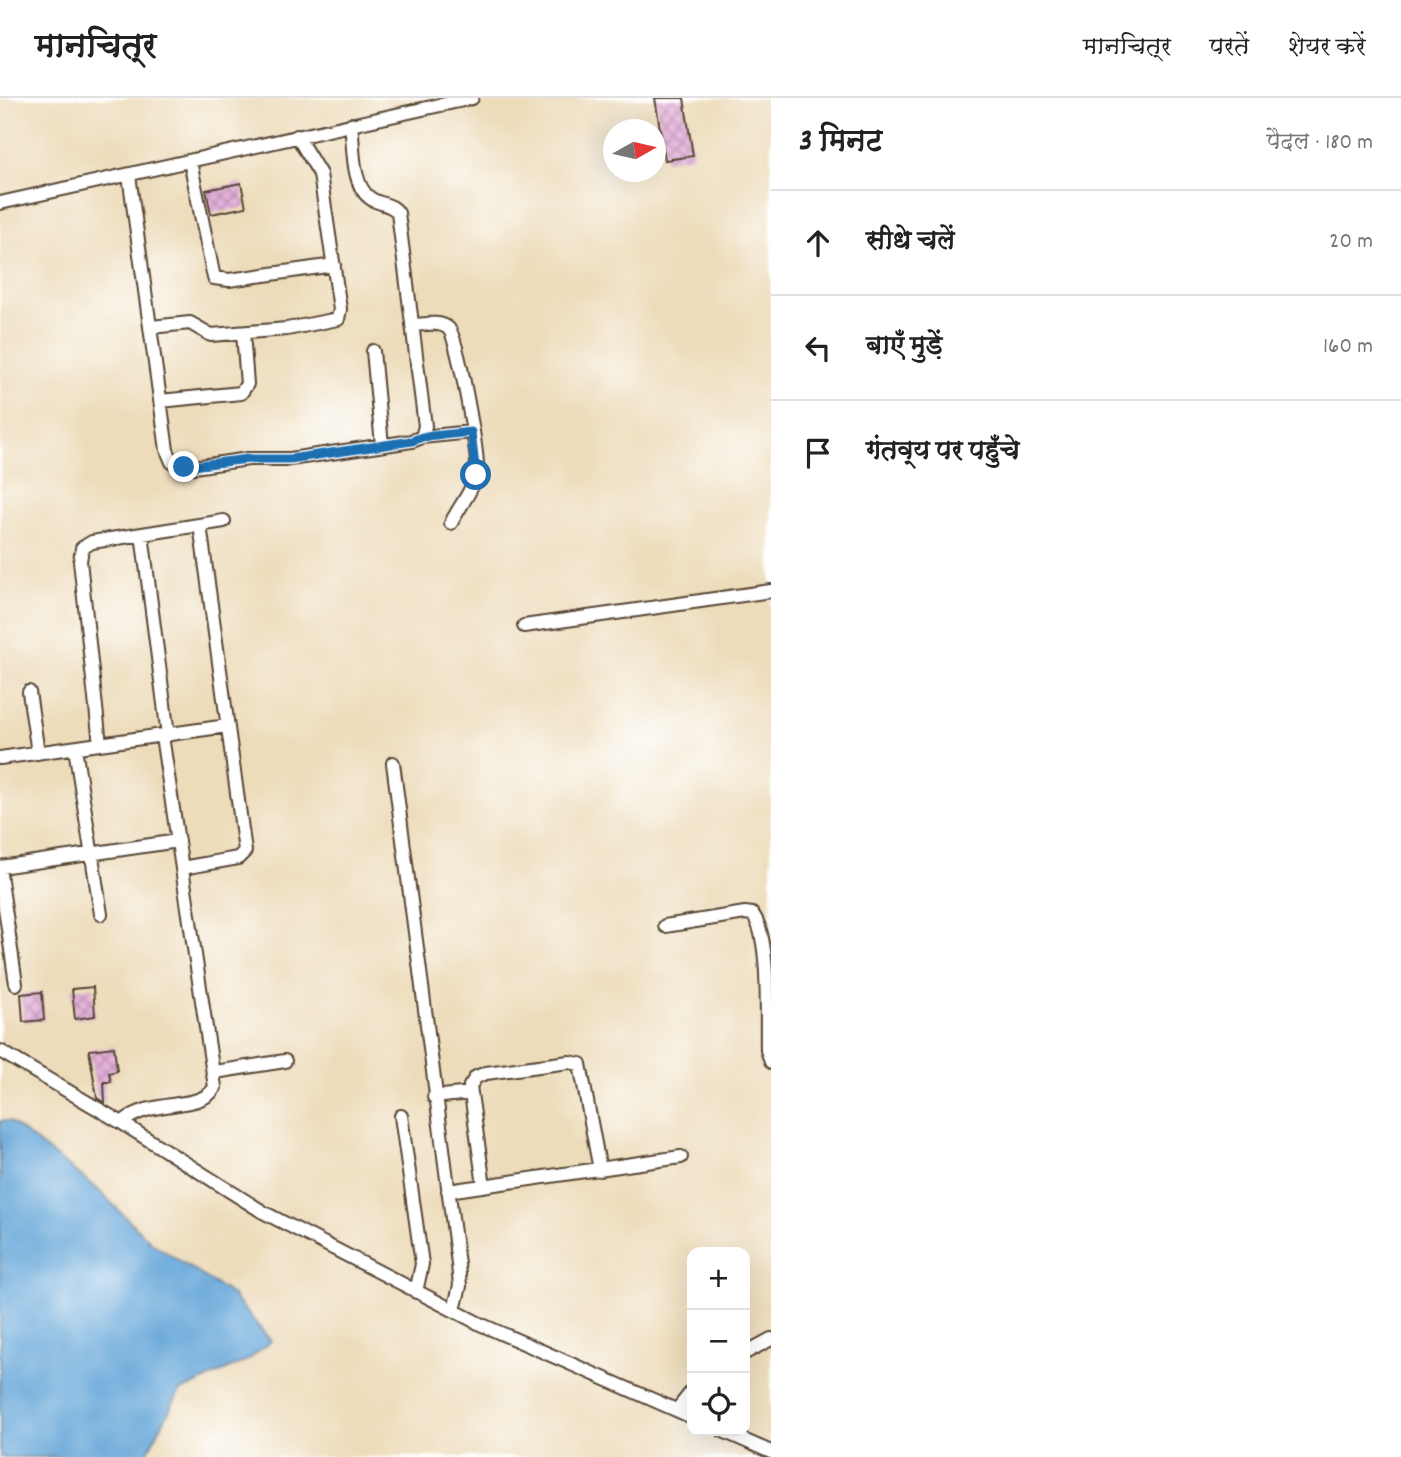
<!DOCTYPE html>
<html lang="hi">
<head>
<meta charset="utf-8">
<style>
  :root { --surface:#fff; --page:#f2f2f2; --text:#222; --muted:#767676; --line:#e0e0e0 }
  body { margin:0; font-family:Dekko,"Playpen Sans Deva",sans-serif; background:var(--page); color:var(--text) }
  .controls { position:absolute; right:21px; bottom:21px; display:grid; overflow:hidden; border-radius:14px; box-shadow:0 7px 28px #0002 }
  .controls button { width:63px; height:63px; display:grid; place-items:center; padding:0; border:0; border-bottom:2px solid var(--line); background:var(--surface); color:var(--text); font:35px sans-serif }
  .compass { position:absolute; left:603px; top:21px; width:63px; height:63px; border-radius:50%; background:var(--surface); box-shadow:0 7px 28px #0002; rotate:82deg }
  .stop { position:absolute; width:21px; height:21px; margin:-16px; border:5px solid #1f6fb2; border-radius:50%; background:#fff }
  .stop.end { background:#1f6fb2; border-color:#fff; box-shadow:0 2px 7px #0008 }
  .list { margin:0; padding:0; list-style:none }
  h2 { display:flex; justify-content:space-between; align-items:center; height:91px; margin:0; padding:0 28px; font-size:30px }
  h2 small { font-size:23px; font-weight:400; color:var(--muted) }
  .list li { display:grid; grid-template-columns:46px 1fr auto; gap:21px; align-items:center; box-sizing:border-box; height:105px; padding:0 28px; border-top:2px solid var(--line) }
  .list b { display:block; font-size:26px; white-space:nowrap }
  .list em { font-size:23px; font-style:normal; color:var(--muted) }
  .icon { flex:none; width:38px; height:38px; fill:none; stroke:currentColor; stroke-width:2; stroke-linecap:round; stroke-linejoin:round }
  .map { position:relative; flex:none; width:771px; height:1359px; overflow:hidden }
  header { display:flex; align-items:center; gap:42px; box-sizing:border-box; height:98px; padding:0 35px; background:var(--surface); border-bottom:2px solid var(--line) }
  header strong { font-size:33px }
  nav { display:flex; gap:38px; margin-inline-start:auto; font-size:24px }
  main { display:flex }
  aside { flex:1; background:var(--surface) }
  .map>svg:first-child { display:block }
  .water { fill:#65a6d8; stroke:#50687b; stroke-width:2 }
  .building { fill:url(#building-cross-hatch) }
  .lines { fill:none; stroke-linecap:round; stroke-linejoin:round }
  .minor-casing { stroke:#564535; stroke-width:16 }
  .minor { stroke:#fff; stroke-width:12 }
  .route { stroke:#1f6fb2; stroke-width:9 }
</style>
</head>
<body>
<header>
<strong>मानचित्र</strong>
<nav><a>मानचित्र</a><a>परतें</a><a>शेयर करें</a></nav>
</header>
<main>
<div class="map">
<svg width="771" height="1359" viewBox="0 0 771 1359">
  <defs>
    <pattern id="building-cross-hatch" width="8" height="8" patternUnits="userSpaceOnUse" patternTransform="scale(1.75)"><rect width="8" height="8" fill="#e4b0db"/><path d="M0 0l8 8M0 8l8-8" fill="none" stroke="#ba8fb1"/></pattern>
  </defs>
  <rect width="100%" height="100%" fill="#fff"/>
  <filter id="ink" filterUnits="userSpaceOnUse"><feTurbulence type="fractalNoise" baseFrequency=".0143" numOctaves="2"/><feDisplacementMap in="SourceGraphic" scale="14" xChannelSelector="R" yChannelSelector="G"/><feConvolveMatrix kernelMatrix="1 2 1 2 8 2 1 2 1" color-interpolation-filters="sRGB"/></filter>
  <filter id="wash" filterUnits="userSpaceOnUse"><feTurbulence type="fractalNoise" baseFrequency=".00686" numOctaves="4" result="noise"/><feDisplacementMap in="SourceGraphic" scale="28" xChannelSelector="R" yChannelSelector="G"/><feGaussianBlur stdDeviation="1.57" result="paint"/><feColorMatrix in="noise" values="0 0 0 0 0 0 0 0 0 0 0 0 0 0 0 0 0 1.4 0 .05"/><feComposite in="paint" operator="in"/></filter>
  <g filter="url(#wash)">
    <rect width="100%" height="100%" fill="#eddcba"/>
    <path class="water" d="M 0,1023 L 9,1023 L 94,1088 L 152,1145 L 232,1197 L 271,1243 L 248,1262 L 179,1294 L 145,1359 L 0,1359 Z"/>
    <g id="blocks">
      <path class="building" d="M 655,0 L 684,0 L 693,58 L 665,62 Z
        M 241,85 L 246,109 L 211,116 L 206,92 Z
        M 93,889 L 95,918 L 75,921 L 72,891 Z
        M 42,894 L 44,922 L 23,924 L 21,896 Z
        M 114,949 L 117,973 L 109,975 L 111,984 L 104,984 L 105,1005 L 97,1000 L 89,952 Z"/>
    </g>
  </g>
  <g filter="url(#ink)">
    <use href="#blocks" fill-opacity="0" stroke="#564535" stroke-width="2"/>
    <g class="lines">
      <g class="minor-casing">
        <path id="minor" d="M 190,63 L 214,180 L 229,182 L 334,167
          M 129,77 L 167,352 L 172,364 L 194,369 L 248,361 L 290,361 L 412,343 L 422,339 L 425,328 L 398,115 C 392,105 379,107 370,100 C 351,87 354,47 351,26
          M 0,105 L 472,0
          M 412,227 C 423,227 440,222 449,231 C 458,241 478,354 477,371 C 476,388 459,409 451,425
          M 151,229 L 190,225 L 211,237 L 287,231 L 338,221 L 340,211 L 320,76 L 297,38
          M 373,253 L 382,347
          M 160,303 L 241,295 L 247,286 L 243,235
          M 422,339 L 471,334
          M 142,436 L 168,637
          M 524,528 L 771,493
          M 29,594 L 38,655
          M 100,646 L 80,463 L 82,450 L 92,444 L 224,423
          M 75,650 L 101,816
          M 0,660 L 227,628
          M 393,665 L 458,1166 L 460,1188 L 454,1212
          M 0,769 L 178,743
          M 182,770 L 238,760 L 245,753 L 200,427
          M 0,776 L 16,886
          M 665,828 L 745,815 L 752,816 C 771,835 766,923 767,952 L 771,964
          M 0,953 L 122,1025 L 263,1114 L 480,1226 L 692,1319
          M 215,974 L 285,963
          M 434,999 L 470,995
          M 401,1018 L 422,1166 L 416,1194
          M 122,1025 C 150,999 202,1014 215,989 L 162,638
          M 484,1088 L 470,988 L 476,979 L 486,975 L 569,964 L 580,966 L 600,1072
          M 448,1093 L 681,1059
          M 745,1255 L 771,1241
          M 677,1312 L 692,1293
          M 723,1333 L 771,1354"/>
      </g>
      <use href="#minor" class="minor"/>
    </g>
  </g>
  <g class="lines" filter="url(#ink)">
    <path class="route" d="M 184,369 L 248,361 L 290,361 L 412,343 L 422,339 L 471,334 L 476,377"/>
  </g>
</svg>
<div class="controls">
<button>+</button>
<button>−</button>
<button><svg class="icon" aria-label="locate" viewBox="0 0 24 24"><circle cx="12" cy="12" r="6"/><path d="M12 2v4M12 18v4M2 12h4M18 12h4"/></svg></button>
</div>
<svg class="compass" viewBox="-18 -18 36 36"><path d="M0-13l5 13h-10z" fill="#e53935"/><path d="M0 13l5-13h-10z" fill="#767676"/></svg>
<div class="stop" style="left:476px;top:377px"></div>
<div class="stop end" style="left:184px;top:369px"></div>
</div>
<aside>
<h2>3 मिनट<small>पैदल · 180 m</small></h2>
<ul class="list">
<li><svg class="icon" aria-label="ahead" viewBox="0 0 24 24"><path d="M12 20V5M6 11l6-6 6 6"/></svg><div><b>सीधे चलें</b></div><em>20 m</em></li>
<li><svg class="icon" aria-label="left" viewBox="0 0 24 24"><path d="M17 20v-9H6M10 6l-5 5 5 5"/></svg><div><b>बाएँ मुड़ें</b></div><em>160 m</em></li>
<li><svg class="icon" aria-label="arrive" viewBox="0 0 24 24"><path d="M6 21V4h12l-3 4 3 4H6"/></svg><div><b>गंतव्य पर पहुँचे</b></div></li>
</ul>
</aside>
</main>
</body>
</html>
